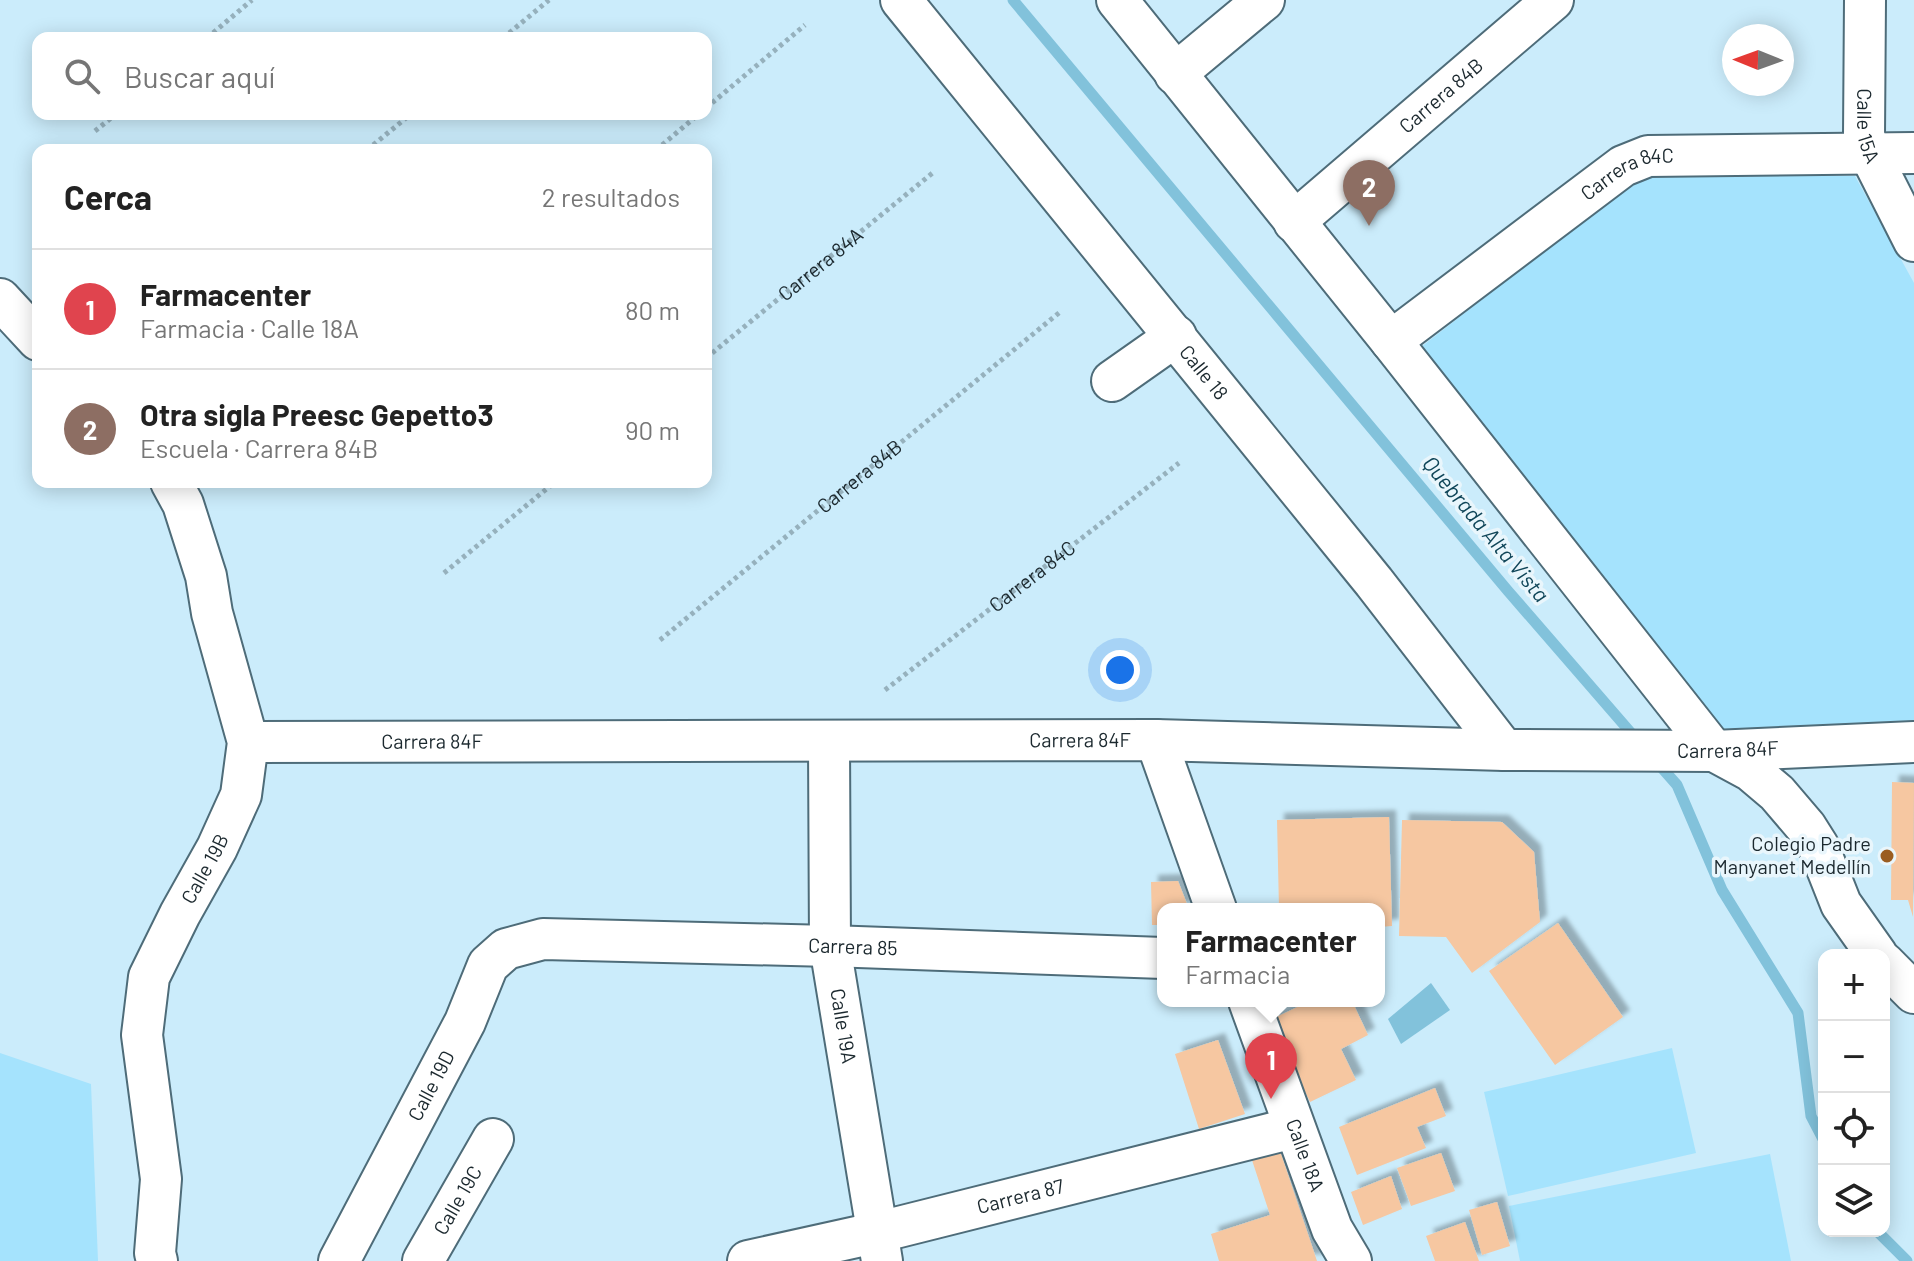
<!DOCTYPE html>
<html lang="es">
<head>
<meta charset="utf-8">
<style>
  :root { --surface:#fff; --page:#f6f6f6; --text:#222; --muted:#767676; --line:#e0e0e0; --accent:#9a5d21 }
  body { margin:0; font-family:Barlow,sans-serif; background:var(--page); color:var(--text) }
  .controls { position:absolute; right:24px; bottom:24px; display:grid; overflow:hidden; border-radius:16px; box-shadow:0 4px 20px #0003 }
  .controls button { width:72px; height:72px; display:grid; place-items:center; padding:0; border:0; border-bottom:2px solid var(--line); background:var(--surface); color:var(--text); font:40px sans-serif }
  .compass { position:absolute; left:1722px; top:24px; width:72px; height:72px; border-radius:50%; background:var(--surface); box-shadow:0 4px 20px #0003; rotate:271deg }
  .you { position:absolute; left:1120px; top:670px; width:28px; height:28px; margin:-20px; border:6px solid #fff; border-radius:50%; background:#1a73e8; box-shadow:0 0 0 12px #1a73e833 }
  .badge { display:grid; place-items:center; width:52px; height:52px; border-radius:50%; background:var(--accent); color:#fff; font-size:26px; font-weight:700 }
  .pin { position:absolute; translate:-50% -66px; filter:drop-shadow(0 2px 4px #0008) }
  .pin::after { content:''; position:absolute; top:42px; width:28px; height:24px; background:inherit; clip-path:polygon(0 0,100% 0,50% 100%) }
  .popup { position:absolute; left:1157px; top:903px; width:228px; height:104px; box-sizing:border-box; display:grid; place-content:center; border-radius:16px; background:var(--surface); filter:drop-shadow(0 2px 6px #0005); font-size:26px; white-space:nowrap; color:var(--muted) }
  .popup b { font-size:30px; color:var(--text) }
  .popup::after { content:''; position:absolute; left:50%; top:100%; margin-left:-16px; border:16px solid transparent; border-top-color:var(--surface) }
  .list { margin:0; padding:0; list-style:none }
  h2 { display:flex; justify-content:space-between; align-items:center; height:104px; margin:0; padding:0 32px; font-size:34px }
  h2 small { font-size:26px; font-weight:400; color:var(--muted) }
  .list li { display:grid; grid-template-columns:52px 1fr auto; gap:24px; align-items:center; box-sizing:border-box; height:120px; padding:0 32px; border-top:2px solid var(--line) }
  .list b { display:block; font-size:30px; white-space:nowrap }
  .list p { margin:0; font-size:26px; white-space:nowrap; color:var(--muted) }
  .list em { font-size:26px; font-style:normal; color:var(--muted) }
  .icon { flex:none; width:44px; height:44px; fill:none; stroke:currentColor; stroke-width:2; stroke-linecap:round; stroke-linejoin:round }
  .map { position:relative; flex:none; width:1914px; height:1261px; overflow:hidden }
  .search { position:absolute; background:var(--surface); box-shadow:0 4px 20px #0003; left:32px; top:32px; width:680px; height:88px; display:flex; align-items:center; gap:20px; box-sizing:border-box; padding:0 28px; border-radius:16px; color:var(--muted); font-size:30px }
  .panel { position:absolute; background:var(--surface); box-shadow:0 4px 20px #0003; left:32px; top:144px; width:680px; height:344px; border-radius:16px }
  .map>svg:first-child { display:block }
  .green { fill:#a5e3fd }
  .water { fill:#82c2db }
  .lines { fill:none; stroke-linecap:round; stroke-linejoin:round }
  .stream { stroke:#82c2db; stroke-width:11 }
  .building { fill:#f6c7a1; filter:url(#shadow) }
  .minor-casing { stroke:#4e6c79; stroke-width:44 }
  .path { stroke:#96b1bd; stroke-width:5; stroke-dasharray:4 4; stroke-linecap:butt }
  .minor { stroke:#fff; stroke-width:40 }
  .poi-dot { fill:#9a5d21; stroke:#e9f6fc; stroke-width:3 }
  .labels { text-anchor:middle; stroke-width:7; stroke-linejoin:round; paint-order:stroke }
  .street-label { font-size:20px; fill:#1b282e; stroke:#e9f6fc }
  .poi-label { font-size:20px; fill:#1b282e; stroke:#e9f6fc; text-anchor:end }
  .water-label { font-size:22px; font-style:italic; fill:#104659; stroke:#e9f6fc }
</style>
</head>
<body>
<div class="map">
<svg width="1914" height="1261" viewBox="0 0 1914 1261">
  <defs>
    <filter id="shadow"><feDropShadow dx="7" dy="-7" stdDeviation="2" flood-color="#0004"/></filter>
  </defs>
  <rect width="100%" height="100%" fill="#cbecfb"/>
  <path class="green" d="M 1640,176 L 1855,176 L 1914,283 L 1914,724 L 1722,732 L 1421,347 Z
    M 1672,1048 L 1696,1153 L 1508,1196 L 1484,1092 Z
    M 0,1053 L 91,1084 L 98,1261 L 0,1261 Z
    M 1770,1154 L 1791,1261 L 1520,1261 L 1509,1206 Z"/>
  <path class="water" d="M 1431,983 L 1450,1010 L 1401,1044 L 1388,1019 Z"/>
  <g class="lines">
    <path class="stream" d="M 1013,0 L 1508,591 L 1638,741
      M 1655,760 L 1677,785 L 1722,890 L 1798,1013 L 1811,1116 L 1824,1141
      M 1877,1231 L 1907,1261"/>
  </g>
  <path class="building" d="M 1892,782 L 1914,783 L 1913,917 L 1908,900 L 1891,900 Z
    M 1389,817 L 1392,926 L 1379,927 L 1379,909 L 1279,909 L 1277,820 Z
    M 1402,820 L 1502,822 L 1534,852 L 1540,922 L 1472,973 L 1446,937 L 1399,936 Z
    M 1178,881 L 1189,909 L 1163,909 L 1163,925 L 1152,925 L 1151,882 Z
    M 1558,923 L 1623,1017 L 1555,1065 L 1489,971 Z
    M 1310,1001 L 1352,1001 L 1368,1035 L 1341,1049 L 1356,1080 L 1310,1102 L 1270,1020 Z
    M 1218,1040 L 1245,1114 L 1199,1129 L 1175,1054 Z
    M 1435,1088 L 1446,1116 L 1417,1127 L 1426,1148 L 1357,1175 L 1339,1127 Z
    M 1278,1145 L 1317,1261 L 1219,1261 L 1211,1234 L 1270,1215 L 1250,1154 Z
    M 1441,1153 L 1455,1191 L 1411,1206 L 1397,1168 Z
    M 1391,1176 L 1402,1209 L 1363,1225 L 1351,1192 Z
    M 1497,1202 L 1510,1246 L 1482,1255 L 1469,1210 Z
    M 1465,1222 L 1479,1261 L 1435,1261 L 1426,1236 Z"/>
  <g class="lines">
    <g class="minor-casing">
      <g id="minor">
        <path id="s4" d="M 901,0 L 1374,582 L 1504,750"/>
        <path d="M 1117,0 L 1391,341 L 1714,751 L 1751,771 L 1777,793 L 1806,827 L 1818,846 L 1841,904 L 1877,955"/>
        <path id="s5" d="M 1865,0 L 1864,135 L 1870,154 L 1914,241"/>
        <path d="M 1175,74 L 1264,0"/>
        <path id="s6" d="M 1294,222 L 1553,0"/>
        <path d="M 0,299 L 38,340"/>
        <path id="s7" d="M 1391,341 L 1623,166 L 1648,156 L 1914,153"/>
        <path d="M 1112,381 L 1176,336"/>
        <path d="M 1156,740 L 1216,909"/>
        <path id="s8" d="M 248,742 L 1156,740 L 1504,750 L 1714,751 L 1914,742"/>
        <path id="s9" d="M 829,743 L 830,946 L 882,1261"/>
        <path d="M 1884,963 L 1914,993"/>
        <path id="s10" d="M 1249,1001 L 1332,1229 L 1351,1261"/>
        <path id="s11" d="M 157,1261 L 155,1253 L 161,1179 L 142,1035 L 149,977 L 180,914 L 217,848 L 241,795 L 248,742 L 212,613 L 206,576 L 183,504 L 171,482"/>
        <path id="s12" d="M 339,1261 L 465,1022 L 488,965 L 506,949 L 543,939 L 830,946 L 1163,958"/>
        <path id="s13" d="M 423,1261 L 493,1139"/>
        <path id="s14" d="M 748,1261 L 879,1232 L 1293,1128"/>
      </g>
    </g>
    <g class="path">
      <path d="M 207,38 L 252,0"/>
      <path d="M 503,38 L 549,0"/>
      <path d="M 706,108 L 805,25"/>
      <path d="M 95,131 L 116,114"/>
      <path d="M 367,150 L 411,114"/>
      <path d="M 656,150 L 699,114"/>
      <path id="s1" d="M 706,358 L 935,171"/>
      <path d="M 444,573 L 555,482"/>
      <path id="s2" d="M 660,640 L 1060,312"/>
      <path id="s3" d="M 885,690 L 1179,463"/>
    </g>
    <use href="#minor" class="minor"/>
  </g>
  <circle class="poi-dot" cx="1887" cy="856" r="8"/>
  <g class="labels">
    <g class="street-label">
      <text dy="7" stroke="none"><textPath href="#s6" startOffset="194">Carrera 84B</textPath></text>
      <text dy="7" stroke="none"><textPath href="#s5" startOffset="126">Calle 15A</textPath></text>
      <text dy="7" stroke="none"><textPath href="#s7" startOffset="292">Carrera 84C</textPath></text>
      <text dy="7" stroke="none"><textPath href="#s1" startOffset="148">Carrera 84A</textPath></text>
      <text dy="7" stroke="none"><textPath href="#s4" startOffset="480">Calle 18</textPath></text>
      <text dy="7" stroke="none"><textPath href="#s2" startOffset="258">Carrera 84B</textPath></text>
      <text dy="7" stroke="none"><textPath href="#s3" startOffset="186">Carrera 84C</textPath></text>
      <text dy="7" stroke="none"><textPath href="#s8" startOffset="832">Carrera 84F</textPath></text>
      <text dy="7" stroke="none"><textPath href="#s8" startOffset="184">Carrera 84F</textPath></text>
      <text dy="7" stroke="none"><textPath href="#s8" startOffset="1480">Carrera 84F</textPath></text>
      <text dy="7" stroke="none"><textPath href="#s11" startOffset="408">Calle 19B</textPath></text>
      <text dy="7" stroke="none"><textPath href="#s12" startOffset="704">Carrera 85</textPath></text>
      <text dy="7" stroke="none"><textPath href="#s9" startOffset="284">Calle 19A</textPath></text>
      <text dy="7" stroke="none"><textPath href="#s12" startOffset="198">Calle 19D</textPath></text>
      <text dy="7" stroke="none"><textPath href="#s10" startOffset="164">Calle 18A</textPath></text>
      <text dy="7" stroke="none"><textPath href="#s14" startOffset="280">Carrera 87</textPath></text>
      <text dy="7" stroke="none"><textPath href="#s13" startOffset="70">Calle 19C</textPath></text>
    </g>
    <g class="poi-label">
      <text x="1871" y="851">Colegio Padre<tspan x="1871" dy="23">Manyanet Medellín</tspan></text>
    </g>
    <g class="water-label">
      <text transform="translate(1486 529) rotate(50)" y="8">Quebrada Alta Vista</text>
    </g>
  </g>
</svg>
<div class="controls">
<button>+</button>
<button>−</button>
<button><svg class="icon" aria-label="locate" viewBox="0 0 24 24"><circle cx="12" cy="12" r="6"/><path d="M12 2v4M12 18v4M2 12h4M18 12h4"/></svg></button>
<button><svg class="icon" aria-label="layers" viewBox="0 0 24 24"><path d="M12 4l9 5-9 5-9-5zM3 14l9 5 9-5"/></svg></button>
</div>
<svg class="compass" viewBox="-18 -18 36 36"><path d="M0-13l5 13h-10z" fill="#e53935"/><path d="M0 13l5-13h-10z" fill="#767676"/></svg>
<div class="you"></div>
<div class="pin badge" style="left:1271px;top:1099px;background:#e0444e">1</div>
<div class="popup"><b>Farmacenter</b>Farmacia</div>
<div class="pin badge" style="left:1369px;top:226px;background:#8d6e63">2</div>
<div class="search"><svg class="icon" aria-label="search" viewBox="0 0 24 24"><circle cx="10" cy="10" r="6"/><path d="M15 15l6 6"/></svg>Buscar aquí</div>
<section class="panel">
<h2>Cerca<small>2 resultados</small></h2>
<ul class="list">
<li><span class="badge" style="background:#e0444e">1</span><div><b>Farmacenter</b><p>Farmacia · Calle 18A</p></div><em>80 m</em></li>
<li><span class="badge" style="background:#8d6e63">2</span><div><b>Otra sigla Preesc Gepetto3</b><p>Escuela · Carrera 84B</p></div><em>90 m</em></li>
</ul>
</section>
</div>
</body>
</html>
